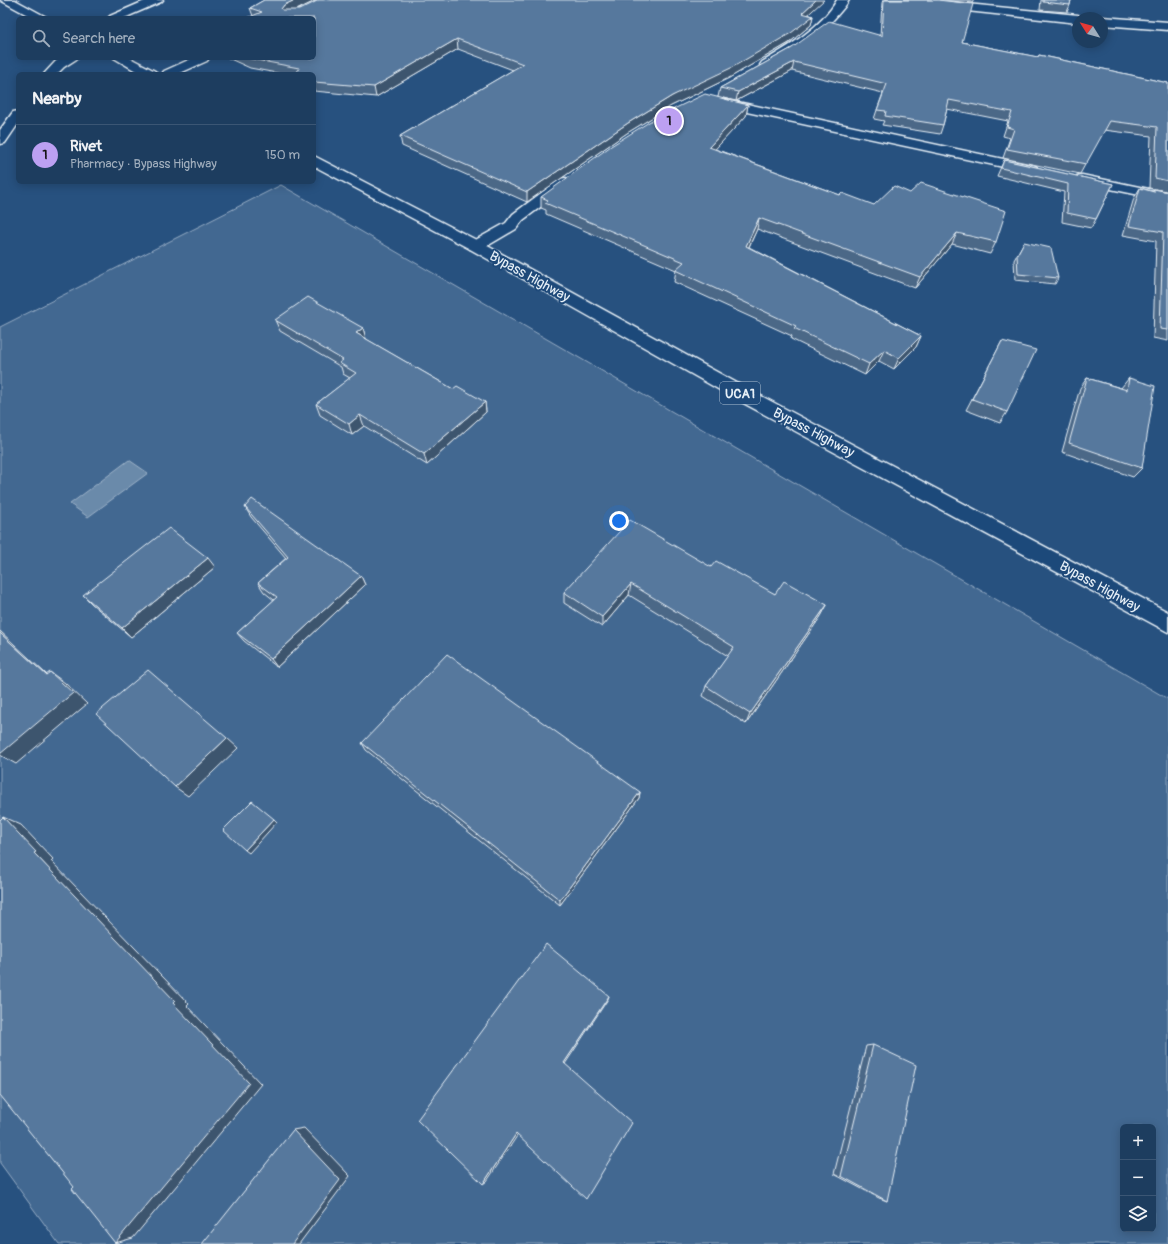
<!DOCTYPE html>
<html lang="en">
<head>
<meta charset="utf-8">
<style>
  :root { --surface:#1d3d5f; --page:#254465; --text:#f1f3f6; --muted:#a0aebd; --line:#3b5674; --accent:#bca0f2 }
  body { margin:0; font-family:Pangolin,sans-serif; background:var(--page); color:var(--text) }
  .controls { position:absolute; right:12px; bottom:12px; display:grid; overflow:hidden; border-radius:6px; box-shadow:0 2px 10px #0003 }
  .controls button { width:36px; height:36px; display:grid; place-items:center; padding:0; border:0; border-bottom:1px solid var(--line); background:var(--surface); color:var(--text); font:20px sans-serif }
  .compass { position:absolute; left:1072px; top:12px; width:36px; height:36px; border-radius:50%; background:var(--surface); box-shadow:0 2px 10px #0003; rotate:307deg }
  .you { position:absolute; left:619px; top:521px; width:14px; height:14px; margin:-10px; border:3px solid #fff; border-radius:50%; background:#1a73e8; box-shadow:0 0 0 6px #1a73e833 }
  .badge { display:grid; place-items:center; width:26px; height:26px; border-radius:50%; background:var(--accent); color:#111; font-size:13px; font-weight:700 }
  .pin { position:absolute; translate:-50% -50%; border:2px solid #fff; box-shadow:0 1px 4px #0006 }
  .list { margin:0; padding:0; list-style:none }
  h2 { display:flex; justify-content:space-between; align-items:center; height:52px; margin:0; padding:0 16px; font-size:17px }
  h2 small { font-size:13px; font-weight:400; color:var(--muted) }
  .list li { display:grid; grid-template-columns:26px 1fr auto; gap:12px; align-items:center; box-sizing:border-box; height:60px; padding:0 16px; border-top:1px solid var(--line) }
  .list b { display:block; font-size:15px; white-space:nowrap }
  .list p { margin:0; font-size:13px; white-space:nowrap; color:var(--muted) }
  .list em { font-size:13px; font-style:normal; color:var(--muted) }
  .icon { flex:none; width:22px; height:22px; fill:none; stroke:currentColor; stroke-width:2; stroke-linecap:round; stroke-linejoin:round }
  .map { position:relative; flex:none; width:1168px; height:1244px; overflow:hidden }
  .search { position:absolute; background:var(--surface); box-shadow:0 2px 10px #0003; left:16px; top:16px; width:300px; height:44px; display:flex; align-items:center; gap:10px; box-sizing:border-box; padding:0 14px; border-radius:6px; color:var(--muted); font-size:15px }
  .panel { position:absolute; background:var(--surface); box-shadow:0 2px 10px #0003; left:16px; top:72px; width:300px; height:112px; border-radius:6px }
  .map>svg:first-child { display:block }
  .green { fill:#436891; stroke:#96acc4; fill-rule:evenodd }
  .water { fill:#6b8aaa; stroke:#9db3c9 }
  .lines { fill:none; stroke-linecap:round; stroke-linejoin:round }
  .minor-casing { stroke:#e8f1f8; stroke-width:3 }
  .major-casing { stroke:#e8f1f8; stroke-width:3 }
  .minor { fill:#1f4a7a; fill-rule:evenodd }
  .major { fill:#1f4a7a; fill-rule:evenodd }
  .wall { fill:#4b6787; stroke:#e8f1f8 }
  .shaded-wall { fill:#3d546e; stroke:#e8f1f8 }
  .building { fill:#57789d; stroke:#e8f1f8 }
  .labels { text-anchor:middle; stroke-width:4; stroke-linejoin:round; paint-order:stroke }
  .shield { fill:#1f4a7a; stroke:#acbfd2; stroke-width:1 }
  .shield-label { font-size:13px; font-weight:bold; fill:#e8f1f8 }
  .street-label { font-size:14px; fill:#e8f1f8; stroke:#1f4a7a }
</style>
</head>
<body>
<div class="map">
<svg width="1168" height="1244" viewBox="0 0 1168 1244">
  <rect width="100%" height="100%" fill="#27517f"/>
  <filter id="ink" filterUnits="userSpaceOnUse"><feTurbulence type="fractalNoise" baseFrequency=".025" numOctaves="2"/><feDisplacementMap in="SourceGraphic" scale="8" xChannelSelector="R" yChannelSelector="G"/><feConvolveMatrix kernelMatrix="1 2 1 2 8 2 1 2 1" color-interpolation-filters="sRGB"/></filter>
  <g filter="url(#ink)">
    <path class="green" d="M 281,185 L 1168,699 L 1168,1244 L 59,1244 L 0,1163 L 0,327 ZM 1123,1127 L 1153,1127 L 1153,1229 L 1123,1229 Z"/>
    <path class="water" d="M 129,460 L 148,473 L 88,517 L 70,504 Z"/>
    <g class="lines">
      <g class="minor-casing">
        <path id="minor" d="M 147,0 L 163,0 L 161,2 L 124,18 L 108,18 L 110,16 Z
          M 837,0 L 849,0 C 839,18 782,73 762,68 L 760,65 L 762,62 C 788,47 822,27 837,0 Z
          M 886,0 L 926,0 L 1078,15 L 1083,18 L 1078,18 L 1078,23 L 892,3 Z
          M 1102,17 L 1168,22 L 1168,30 L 1102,25 L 1102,18 L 1100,18 Z
          M 62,58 L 78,58 L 64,67 L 57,74 L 44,74 L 56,61 Z
          M 193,58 L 209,58 L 207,61 L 178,74 L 162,74 L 164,71 Z
          M 719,98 L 1031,165 L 1036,166 L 1038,169 L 1036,172 L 1031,173 L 714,105 L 712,102 L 714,99 Z
          M 18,111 L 18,124 L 5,143 L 0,144 L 0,130 L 13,112 Z
          M 1082,175 L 1168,193 L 1168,201 L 1077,182 L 1075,179 L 1077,176 Z
          M 565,178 L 570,179 L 572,182 L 570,185 L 523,220 L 516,229 L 482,249 L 470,249 L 468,246 L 470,243 L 506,223 L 513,214 L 560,179 Z"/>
      </g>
      <g class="major-casing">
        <path id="major" d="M 0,0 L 15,0 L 48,18 L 33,18 Z
          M 114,58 L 130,58 L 155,71 L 157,74 L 141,74 Z
          M 314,156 L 482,243 L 746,388 L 1168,612 L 1168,632 L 734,398 L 470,249 L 314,166 Z"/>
      </g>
      <use href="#minor" class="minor"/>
      <use href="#major" class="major"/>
    </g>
    <path class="wall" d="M 264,0 L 317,0 L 296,10 L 808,14 L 813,16 L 811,25 L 789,43 L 729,78 L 671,106 L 627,133 L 527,202 L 402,146 L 400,136 L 513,70 L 458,49 L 376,97 L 314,91 L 314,74 L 282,74 L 250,68 L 228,58 L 314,58 L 253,16 L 250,8 Z
      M 883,0 L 938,0 L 962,42 L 1037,57 L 1039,55 L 1168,83 L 1168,341 L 1153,338 L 1156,241 L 1123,235 L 1134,198 L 1140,188 L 1153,191 L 1154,189 L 1166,191 L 1149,188 L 1151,136 L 1104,130 L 1080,174 L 1003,158 L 1010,138 L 1003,136 L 1008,121 L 947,109 L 943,125 L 940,134 L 882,125 L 884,121 L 874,119 L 877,110 L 883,93 L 792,71 L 736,101 L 723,98 L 748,105 L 746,116 L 715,149 L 840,195 L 996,242 L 990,254 L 952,244 L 915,288 L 757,229 L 749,247 L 921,336 L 916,347 L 894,369 L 879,361 L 865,375 L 791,339 L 792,336 L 674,282 L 676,270 L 546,214 L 546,210 L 541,208 L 541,197 L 718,97 L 720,88 L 792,48 L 880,36 L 882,3 Z
      M 939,0 L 974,0 L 972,3 Z
      M 1041,0 L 1071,0 L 1070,5 L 1067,12 L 1040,10 Z
      M 1004,160 L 1113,184 L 1096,219 L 1091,228 L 1062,222 L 1064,192 L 997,176 Z
      M 1024,242 L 1058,278 L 1055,284 L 1015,280 L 1014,260 Z
      M 275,320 L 363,328 L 366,339 L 453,389 L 485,402 L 486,412 L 427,465 L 364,426 L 352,435 L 320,415 L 316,404 L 350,378 L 343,374 L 341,367 L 280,331 Z
      M 1002,341 L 1007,412 L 1000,423 L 966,410 Z
      M 1087,378 L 1121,388 L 1129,378 L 1142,468 L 1133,477 L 1062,452 L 1080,388 Z
      M 245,507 L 361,576 L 365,585 L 277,667 L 244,641 L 237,633 L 274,600 L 264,592 L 258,583 L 286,558 L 251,517 Z
      M 215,567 L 131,637 L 92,604 L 83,595 Z
      M 711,567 L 775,594 L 827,605 L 821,616 L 746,724 L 703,696 L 706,686 L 728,656 L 629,595 L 602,627 L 564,603 L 564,592 Z
      M 362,743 L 640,792 L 639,798 L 560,905 L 366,750 Z
      M 873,1045 L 887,1201 L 879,1198 L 834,1174 L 866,1046 Z"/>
    <path class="shaded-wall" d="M 295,0 L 317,0 L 286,15 L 281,9 L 284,5 Z
      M 816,0 L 824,0 L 800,22 L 802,13 Z
      M 813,16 L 811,25 L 789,43 L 729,78 L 671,106 L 627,133 L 527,202 L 527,192 L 628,123 L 672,96 Z
      M 457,39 L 458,49 L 376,97 L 374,87 Z
      M 794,62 L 792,71 L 736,101 L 738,92 Z
      M 748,105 L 746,116 L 707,158 L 709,147 Z
      M 759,218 L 757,229 L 744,257 L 746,246 Z
      M 957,233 L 952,244 L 915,288 L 920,277 Z
      M 363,328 L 366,339 L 356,333 Z
      M 921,336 L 916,347 L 894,369 L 899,358 Z
      M 884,350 L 879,361 L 865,375 L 869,364 Z
      M 485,402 L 486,412 L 427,465 L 424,454 Z
      M 360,415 L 364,426 L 352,435 L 349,424 Z
      M 208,558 L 215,567 L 131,637 L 122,628 Z
      M 361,576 L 365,585 L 277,667 L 271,659 Z
      M 631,584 L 629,595 L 602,627 L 602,617 Z
      M 827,605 L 821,616 L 746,724 L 750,714 Z
      M 0,631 L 60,687 L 46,675 L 0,633 Z
      M 50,672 L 65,683 L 87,704 L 16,764 L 0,755 L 0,754 Z
      M 227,738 L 238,748 L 188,796 L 175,787 Z
      M 640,792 L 639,798 L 560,905 L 560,900 Z
      M 3,817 L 21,825 L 53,859 L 51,861 L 189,1004 L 187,1006 L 261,1084 L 133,1238 L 115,1243 L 173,1003 L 34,853 Z
      M 274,819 L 277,822 L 249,853 L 245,850 Z
      M 609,996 L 608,999 L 565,1064 L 564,1063 Z
      M 304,1128 L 350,1176 L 299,1244 L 292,1244 L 293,1130 Z
      M 519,1133 L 487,1181 L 483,1184 L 516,1134 Z"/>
    <path class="building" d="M 264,0 L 295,0 L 284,5 L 281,9 L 282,10 L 299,10 L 319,0 L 816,0 L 802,13 L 813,16 L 791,33 L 731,68 L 672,96 L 628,123 L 527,192 L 400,136 L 523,64 L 457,39 L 374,87 L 314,82 L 314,74 L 296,74 L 299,68 L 246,58 L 314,58 L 314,18 L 247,18 L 262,12 L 250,8 Z
      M 884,0 L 938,0 L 973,4 L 962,42 L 1038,57 L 1039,55 L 1168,83 L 1168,181 L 1155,178 L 1157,127 L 1110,121 L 1086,164 L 1007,149 L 1014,129 L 1007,127 L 1012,112 L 949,100 L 943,125 L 885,116 L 886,111 L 877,110 L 887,84 L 794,62 L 738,92 L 720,88 L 792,48 L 829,21 L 882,36 Z
      M 1043,0 L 1071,0 L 1070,5 L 1043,2 Z
      M 705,94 L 748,105 L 709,147 L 840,195 L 842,193 L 874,205 L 894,186 L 910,193 L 921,183 L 1006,211 L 996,242 L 957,233 L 920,277 L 759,218 L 746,246 L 921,336 L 899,358 L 884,350 L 869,364 L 794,328 L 796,326 L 675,270 L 684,262 L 545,203 L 548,200 L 541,197 L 611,146 L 657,117 Z
      M 1004,160 L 1113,184 L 1096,219 L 1067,213 L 1068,184 L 1001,168 Z
      M 1140,188 L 1154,192 L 1154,189 L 1168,192 L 1168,330 L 1160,329 L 1163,232 L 1129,226 Z
      M 1024,242 L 1051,248 L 1058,278 L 1018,274 L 1017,255 Z
      M 308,297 L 363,328 L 356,333 L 453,389 L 457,386 L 485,402 L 424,454 L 360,415 L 349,424 L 316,404 L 356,373 L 339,363 L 343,360 L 275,320 Z
      M 1002,341 L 1036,350 L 1007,412 L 972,399 Z
      M 1087,378 L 1127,390 L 1129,378 L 1155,386 L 1142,468 L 1069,443 Z
      M 252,499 L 361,576 L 271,659 L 237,633 L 277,597 L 258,583 L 288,557 L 245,507 Z
      M 630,520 L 711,567 L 716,561 L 775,594 L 784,581 L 827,605 L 750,714 L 706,686 L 734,647 L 631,584 L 602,617 L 564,592 Z
      M 169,528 L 208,558 L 122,628 L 83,595 Z
      M 0,633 L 46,675 L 50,672 L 73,693 L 0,754 Z
      M 447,654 L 640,792 L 560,900 L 362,743 Z
      M 148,670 L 227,738 L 175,787 L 96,714 Z
      M 252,801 L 274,819 L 245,850 L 223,830 Z
      M 3,817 L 36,852 L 34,853 L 175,1001 L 173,1003 L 249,1083 L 115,1243 L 72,1189 L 74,1187 L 0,1095 L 0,820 Z
      M 546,944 L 609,996 L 564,1063 L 632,1123 L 586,1199 L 516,1134 L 483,1184 L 417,1120 Z
      M 873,1045 L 916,1065 L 887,1201 L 841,1176 Z
      M 293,1130 L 340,1180 L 292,1244 L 202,1244 Z"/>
  </g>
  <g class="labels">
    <rect class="shield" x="720" y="382" width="40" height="22" rx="3"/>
    <g class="shield-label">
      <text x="740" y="398">UCA1</text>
    </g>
    <g class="street-label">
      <text transform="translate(530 276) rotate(29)" y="5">Bypass Highway</text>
      <text transform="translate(814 432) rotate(28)" y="5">Bypass Highway</text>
      <text transform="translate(1100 586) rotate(29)" y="5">Bypass Highway</text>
    </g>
  </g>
</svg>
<div class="controls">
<button>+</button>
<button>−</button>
<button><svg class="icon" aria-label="layers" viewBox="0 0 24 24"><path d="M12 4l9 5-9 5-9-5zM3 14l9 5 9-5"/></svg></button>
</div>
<svg class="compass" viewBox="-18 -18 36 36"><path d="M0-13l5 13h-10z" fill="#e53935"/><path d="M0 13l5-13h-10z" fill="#a0aebd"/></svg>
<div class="you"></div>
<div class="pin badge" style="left:669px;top:121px">1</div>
<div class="search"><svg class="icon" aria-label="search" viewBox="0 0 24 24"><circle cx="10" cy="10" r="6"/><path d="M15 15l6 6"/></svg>Search here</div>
<section class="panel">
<h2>Nearby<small></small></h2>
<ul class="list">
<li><span class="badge">1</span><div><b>Rivet</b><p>Pharmacy · Bypass Highway</p></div><em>150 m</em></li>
</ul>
</section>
</div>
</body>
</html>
